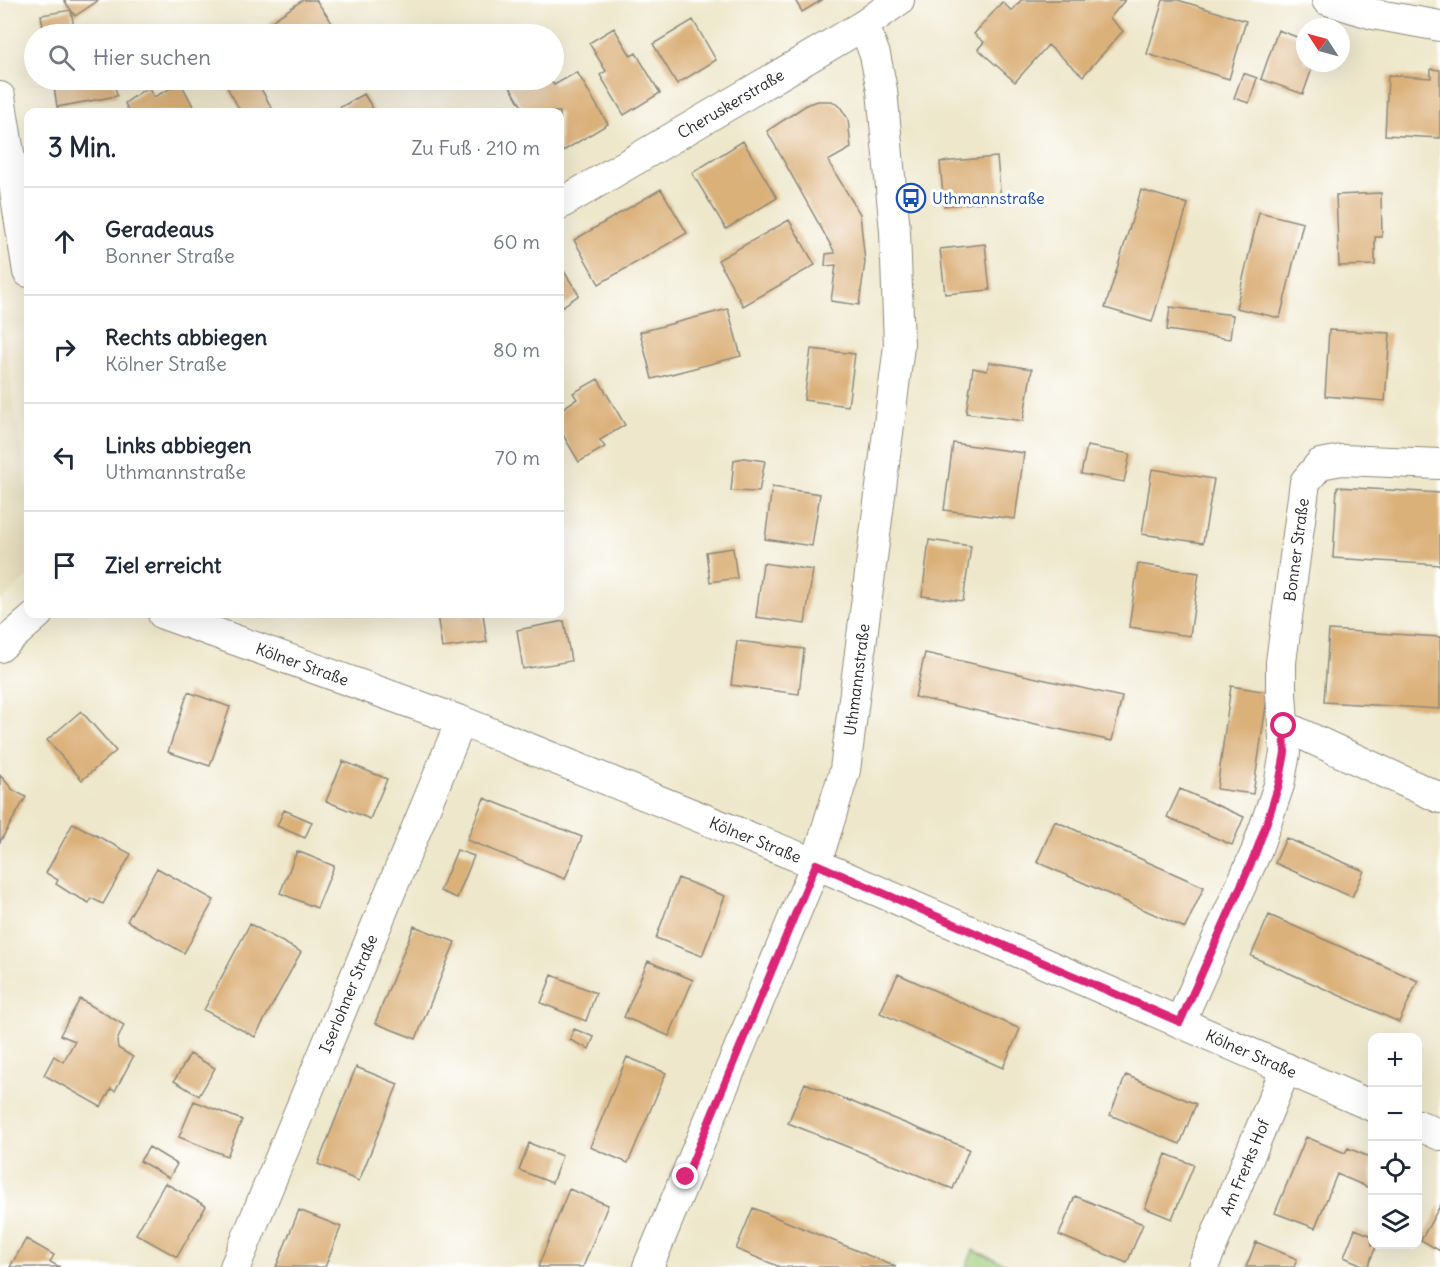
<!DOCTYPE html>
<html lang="de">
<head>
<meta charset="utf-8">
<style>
  :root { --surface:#fff; --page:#f2f2f3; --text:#1f2937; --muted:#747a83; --line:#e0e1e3 }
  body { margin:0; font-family:Delius,sans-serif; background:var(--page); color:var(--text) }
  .controls { position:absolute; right:18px; bottom:18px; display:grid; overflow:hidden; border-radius:12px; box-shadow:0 6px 24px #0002 }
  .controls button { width:54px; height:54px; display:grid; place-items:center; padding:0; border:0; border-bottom:2px solid var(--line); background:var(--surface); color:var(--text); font:30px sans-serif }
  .compass { position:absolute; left:1296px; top:18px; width:54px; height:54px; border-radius:50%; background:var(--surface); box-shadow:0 6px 24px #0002; rotate:306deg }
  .stop { position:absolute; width:18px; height:18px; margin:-14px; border:4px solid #db2777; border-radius:50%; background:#fff }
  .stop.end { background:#db2777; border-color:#fff; box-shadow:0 2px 6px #0008 }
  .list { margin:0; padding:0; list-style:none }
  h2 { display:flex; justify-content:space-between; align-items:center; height:78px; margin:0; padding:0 24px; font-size:26px }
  h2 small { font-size:20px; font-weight:400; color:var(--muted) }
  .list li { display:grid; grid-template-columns:39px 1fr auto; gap:18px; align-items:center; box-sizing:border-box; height:108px; padding:0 24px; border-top:2px solid var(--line) }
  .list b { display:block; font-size:22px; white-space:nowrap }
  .list p { margin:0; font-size:20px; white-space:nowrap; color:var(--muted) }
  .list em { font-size:20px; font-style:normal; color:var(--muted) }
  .icon { flex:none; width:33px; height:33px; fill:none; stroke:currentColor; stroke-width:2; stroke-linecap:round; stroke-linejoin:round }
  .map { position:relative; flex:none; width:1440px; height:1267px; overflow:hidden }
  .search { position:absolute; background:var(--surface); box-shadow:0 6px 24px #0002; left:24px; top:24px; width:540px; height:66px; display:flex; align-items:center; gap:15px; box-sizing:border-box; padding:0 21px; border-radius:33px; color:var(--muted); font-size:22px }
  .panel { position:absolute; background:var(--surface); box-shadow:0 6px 24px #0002; left:24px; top:108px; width:540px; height:510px; border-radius:12px }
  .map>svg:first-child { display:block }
  .built { fill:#e4dbba }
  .green { fill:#9ecb78; stroke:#647b52; stroke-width:1.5 }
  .building { fill:#dbb17a }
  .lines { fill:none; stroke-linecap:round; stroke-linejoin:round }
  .minor-casing { stroke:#8c897b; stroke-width:32 }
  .minor { stroke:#fff; stroke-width:30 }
  .route { stroke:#db2777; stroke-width:8 }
  .labels { text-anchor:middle; stroke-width:6; stroke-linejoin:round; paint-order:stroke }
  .street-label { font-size:16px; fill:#2b2b2b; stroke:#fff }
  .transit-label { font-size:16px; fill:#164399; stroke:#fff; text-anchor:start }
</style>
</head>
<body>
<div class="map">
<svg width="1440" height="1267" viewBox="0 0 1440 1267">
  <rect width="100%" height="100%" fill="#fff"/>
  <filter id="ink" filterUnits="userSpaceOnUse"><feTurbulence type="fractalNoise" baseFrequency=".0167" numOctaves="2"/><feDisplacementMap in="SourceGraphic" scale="12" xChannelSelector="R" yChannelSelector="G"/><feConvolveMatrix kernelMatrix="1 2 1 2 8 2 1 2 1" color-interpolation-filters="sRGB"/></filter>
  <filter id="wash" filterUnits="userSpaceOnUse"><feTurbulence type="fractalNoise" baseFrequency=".008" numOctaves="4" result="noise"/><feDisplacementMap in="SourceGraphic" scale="24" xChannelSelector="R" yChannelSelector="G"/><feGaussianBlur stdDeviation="1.35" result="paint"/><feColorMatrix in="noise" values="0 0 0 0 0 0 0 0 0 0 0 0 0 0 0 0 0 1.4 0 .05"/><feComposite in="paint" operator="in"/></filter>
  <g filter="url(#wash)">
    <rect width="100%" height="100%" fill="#eee7cb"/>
    <path class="built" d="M 0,311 L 28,491 L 28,576 L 0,602 Z"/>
    <path class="green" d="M 973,1250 L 1013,1267 L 966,1267 Z"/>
    <g id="blocks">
      <path class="building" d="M 64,0 L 99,0 L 75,16 Z
        M 303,0 L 316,0 L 340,34 L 277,34 L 269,23 Z
        M 795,0 L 822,0 L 802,12 Z
        M 1021,0 L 1125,0 L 1110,18 L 1123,31 L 1083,76 L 1048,45 L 1015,82 L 978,49 L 984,42 L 974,34 L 1002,2 L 1012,11 Z
        M 1163,0 L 1178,0 L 1246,21 L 1229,79 L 1147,54 Z
        M 71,10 L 75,34 L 44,34 L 41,15 Z
        M 693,20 L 716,60 L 677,84 L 653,44 Z
        M 614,28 L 631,56 L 636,53 L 660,93 L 624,115 L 600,75 L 606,71 L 589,43 Z
        M 1278,30 L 1305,40 L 1305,63 L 1314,63 L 1303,94 L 1261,79 Z
        M 1431,69 L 1440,70 L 1440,138 L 1385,135 L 1388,75 L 1431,78 Z
        M 577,72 L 608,124 L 560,153 L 560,112 L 525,112 L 506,80 L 550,80 L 554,85 Z
        M 1243,73 L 1257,78 L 1249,103 L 1234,98 Z
        M 53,80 L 114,80 L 117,96 L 57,107 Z
        M 223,80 L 256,80 L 274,112 L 241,112 Z
        M 181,83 L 196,112 L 129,112 L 125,103 L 148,87 L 154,97 Z
        M 364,94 L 375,112 L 332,112 Z
        M 818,101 L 832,101 L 841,108 L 848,119 L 851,148 L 828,161 L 860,214 L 865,262 L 859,305 L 831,301 L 836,265 L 825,266 L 826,254 L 835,253 L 767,131 L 808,104 Z
        M 743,141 L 777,198 L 726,229 L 692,173 Z
        M 997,157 L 1001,200 L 944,206 L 940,162 Z
        M 661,189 L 687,233 L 599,284 L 574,240 Z
        M 1141,190 L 1188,204 L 1152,322 L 1105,308 Z
        M 1381,193 L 1382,237 L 1375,237 L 1375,265 L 1339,266 L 1336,195 Z
        M 1259,212 L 1303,223 L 1280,318 L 1236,308 Z
        M 789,220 L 815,265 L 743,306 L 718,260 Z
        M 985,244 L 990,290 L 945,294 L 940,249 Z
        M 560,265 L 579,295 L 560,308 Z
        M 1170,307 L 1233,315 L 1230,339 L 1167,330 Z
        M 728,309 L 741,356 L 652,379 L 640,332 Z
        M 1329,330 L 1390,333 L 1385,401 L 1325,396 Z
        M 811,349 L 855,354 L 848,406 L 804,400 Z
        M 989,362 L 1032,369 L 1023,421 L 966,413 L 973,368 L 987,371 Z
        M 598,379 L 625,425 L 600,440 L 605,447 L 579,462 L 560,430 L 560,410 L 577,399 L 573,393 Z
        M 953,443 L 1024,453 L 1015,519 L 944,510 Z
        M 1087,446 L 1130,454 L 1124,482 L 1081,474 Z
        M 744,458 L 765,461 L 759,492 L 731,491 L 734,460 Z
        M 1152,469 L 1214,479 L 1203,543 L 1142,534 Z
        M 772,487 L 820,494 L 812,546 L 765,539 Z
        M 1337,487 L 1440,493 L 1440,565 L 1333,558 Z
        M 929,540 L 971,546 L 963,601 L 922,596 Z
        M 733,548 L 737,578 L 710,582 L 706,552 Z
        M 763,563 L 813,570 L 805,624 L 756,617 Z
        M 1138,564 L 1199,573 L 1190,636 L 1129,627 Z
        M 437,614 L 483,614 L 487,642 L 442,648 Z
        M 564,621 L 571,661 L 523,669 L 517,630 Z
        M 1329,630 L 1440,637 L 1440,709 L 1324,702 Z
        M 737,641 L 804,649 L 799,694 L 731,685 Z
        M 925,653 L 1122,697 L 1112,741 L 915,697 Z
        M 1231,686 L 1268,692 L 1253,794 L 1217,789 Z
        M 188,692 L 230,707 L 210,766 L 168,752 Z
        M 81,711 L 116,751 L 82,780 L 47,740 Z
        M 343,761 L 387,779 L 370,819 L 326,801 Z
        M 0,775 L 13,790 L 26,797 L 0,842 Z
        M 1180,789 L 1244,817 L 1232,845 L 1167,817 Z
        M 484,798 L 582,837 L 565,879 L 467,840 Z
        M 284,810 L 312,822 L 305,838 L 277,826 Z
        M 1055,821 L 1204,887 L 1185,928 L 1037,862 Z
        M 73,823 L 131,854 L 103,904 L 91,898 L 89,903 L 70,893 L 56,884 L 58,880 L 46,873 Z
        M 1286,838 L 1364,871 L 1352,897 L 1275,863 Z
        M 457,850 L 474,856 L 457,898 L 440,891 Z
        M 297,851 L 334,866 L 317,908 L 280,893 Z
        M 157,868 L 214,900 L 184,953 L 127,921 Z
        M 678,878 L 725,896 L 702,956 L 656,938 Z
        M 1269,915 L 1418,981 L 1399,1022 L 1251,956 Z
        M 250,924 L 301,952 L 255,1037 L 204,1010 Z
        M 414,926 L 455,942 L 416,1039 L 375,1023 Z
        M 648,961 L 693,980 L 669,1036 L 624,1017 Z
        M 898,974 L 1020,1029 L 1003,1068 L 880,1013 Z
        M 552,975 L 596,993 L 586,1021 L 541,1003 Z
        M 80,999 L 124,1025 L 117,1041 L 118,1048 L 133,1057 L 115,1091 L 111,1089 L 101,1107 L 44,1075 L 54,1056 L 63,1062 L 75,1041 L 60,1035 Z
        M 574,1029 L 594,1037 L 589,1049 L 570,1040 Z
        M 190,1054 L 215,1068 L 199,1096 L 174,1081 Z
        M 627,1057 L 666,1073 L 628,1163 L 590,1147 Z
        M 356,1067 L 398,1084 L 359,1181 L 318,1164 Z
        M 1126,1075 L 1196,1104 L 1180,1144 L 1110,1115 Z
        M 805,1083 L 969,1149 L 953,1189 L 788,1123 Z
        M 194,1101 L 242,1120 L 227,1156 L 179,1137 Z
        M 1306,1137 L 1345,1153 L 1348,1148 L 1372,1158 L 1372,1189 L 1337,1174 L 1315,1228 L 1275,1213 Z
        M 529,1143 L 562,1156 L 552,1183 L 519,1170 Z
        M 149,1147 L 177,1164 L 169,1178 L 140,1161 Z
        M 1166,1154 L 1194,1165 L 1172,1219 L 1145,1208 Z
        M 165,1183 L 206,1206 L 177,1257 L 136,1234 Z
        M 569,1189 L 608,1205 L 583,1267 L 538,1267 Z
        M 1075,1196 L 1143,1224 L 1127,1263 L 1059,1235 Z
        M 1440,1206 L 1440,1251 L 1421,1240 Z
        M 753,1208 L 829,1239 L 896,1267 L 780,1267 L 736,1249 Z
        M 299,1210 L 341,1227 L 325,1267 L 276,1267 Z
        M 1355,1229 L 1372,1236 L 1372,1245 L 1377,1245 L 1367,1267 L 1344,1257 Z
        M 26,1239 L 54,1255 L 50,1262 L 60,1267 L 10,1267 Z
        M 1256,1242 L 1297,1259 L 1294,1267 L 1246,1267 Z"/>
    </g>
  </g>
  <g filter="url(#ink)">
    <use href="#blocks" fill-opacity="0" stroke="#8c897b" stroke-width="1.5"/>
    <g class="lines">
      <g class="minor-casing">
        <g id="minor">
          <path d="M 1327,0 L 1373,14 L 1440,26"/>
          <path d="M 0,97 L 28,272"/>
          <path id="s1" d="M 560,204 L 864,25 L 899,0"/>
          <path id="s2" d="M 163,614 L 461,721 L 816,864 L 1372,1106"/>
          <path d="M 0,647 L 38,614"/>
          <path d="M 1284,726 L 1440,798"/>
          <path id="s3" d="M 1180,1022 L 1256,852 L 1279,785 L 1285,753 L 1281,694 L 1281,662 L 1305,482 L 1320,464 L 1342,460 L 1440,464"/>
          <path d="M 1418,1125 L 1440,1135"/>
          <path id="s4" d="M 235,1267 L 461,721"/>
          <path id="s5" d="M 648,1267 L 816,864 L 845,770 L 899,346 L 895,231 L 882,90 L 875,55 L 864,25"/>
          <path id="s6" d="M 1203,1267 L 1286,1068"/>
        </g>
      </g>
      <use href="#minor" class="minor"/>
    </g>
  </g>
  <g class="lines" filter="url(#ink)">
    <path class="route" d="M 686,1177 L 816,864 L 1180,1022 L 1256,852 L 1268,819 L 1279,784 L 1285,753 L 1284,726"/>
  </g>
  <defs>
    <g id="bus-ring" transform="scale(1.5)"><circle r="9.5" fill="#fff" stroke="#1a4fb4" stroke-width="1.5"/><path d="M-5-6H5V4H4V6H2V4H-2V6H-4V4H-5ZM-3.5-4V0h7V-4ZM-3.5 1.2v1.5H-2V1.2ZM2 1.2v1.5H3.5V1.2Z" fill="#1a4fb4"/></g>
  </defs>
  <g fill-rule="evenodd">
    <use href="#bus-ring" x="911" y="198"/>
  </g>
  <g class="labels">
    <g class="street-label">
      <text dy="6" stroke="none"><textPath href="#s1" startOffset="198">Cheruskerstraße</textPath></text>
      <text dy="6" stroke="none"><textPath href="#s3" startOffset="494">Bonner Straße</textPath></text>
      <text dy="6" stroke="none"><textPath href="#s2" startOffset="148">Kölner Straße</textPath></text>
      <text dy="6" stroke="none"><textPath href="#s5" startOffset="626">Uthmannstraße</textPath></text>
      <text dy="6" stroke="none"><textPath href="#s2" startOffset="634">Kölner Straße</textPath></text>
      <text dy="6" stroke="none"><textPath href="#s4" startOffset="296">Iserlohner Straße</textPath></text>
      <text dy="6" stroke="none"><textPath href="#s2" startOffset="1174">Kölner Straße</textPath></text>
      <text dy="6" stroke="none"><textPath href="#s6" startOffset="108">Am Frerks Hof</textPath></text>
    </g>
    <g class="transit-label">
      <text x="932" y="204">Uthmannstraße</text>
    </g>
  </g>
</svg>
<div class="controls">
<button>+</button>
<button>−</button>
<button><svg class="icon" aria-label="locate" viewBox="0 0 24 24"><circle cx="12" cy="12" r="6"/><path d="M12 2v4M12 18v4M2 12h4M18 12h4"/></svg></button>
<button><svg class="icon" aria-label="layers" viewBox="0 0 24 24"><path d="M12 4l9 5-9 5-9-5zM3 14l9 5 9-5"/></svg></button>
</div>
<svg class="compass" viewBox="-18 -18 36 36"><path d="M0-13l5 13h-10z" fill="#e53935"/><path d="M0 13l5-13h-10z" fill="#747a83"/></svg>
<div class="stop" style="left:1284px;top:726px"></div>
<div class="stop end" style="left:686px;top:1177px"></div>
<div class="search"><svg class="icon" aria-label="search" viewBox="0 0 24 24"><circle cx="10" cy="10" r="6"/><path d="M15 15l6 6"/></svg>Hier suchen</div>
<section class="panel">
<h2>3 Min.<small>Zu Fuß · 210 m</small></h2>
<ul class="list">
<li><svg class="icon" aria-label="ahead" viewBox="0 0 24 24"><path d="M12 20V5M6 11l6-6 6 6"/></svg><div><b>Geradeaus</b><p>Bonner Straße</p></div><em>60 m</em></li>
<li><svg class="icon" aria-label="right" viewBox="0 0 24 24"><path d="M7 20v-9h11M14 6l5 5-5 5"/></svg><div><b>Rechts abbiegen</b><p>Kölner Straße</p></div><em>80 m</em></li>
<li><svg class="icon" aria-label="left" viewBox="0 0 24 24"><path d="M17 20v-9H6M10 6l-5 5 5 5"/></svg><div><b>Links abbiegen</b><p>Uthmannstraße</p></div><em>70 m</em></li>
<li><svg class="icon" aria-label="arrive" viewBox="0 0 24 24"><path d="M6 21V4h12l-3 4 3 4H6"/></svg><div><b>Ziel erreicht</b></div></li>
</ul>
</section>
</div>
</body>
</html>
